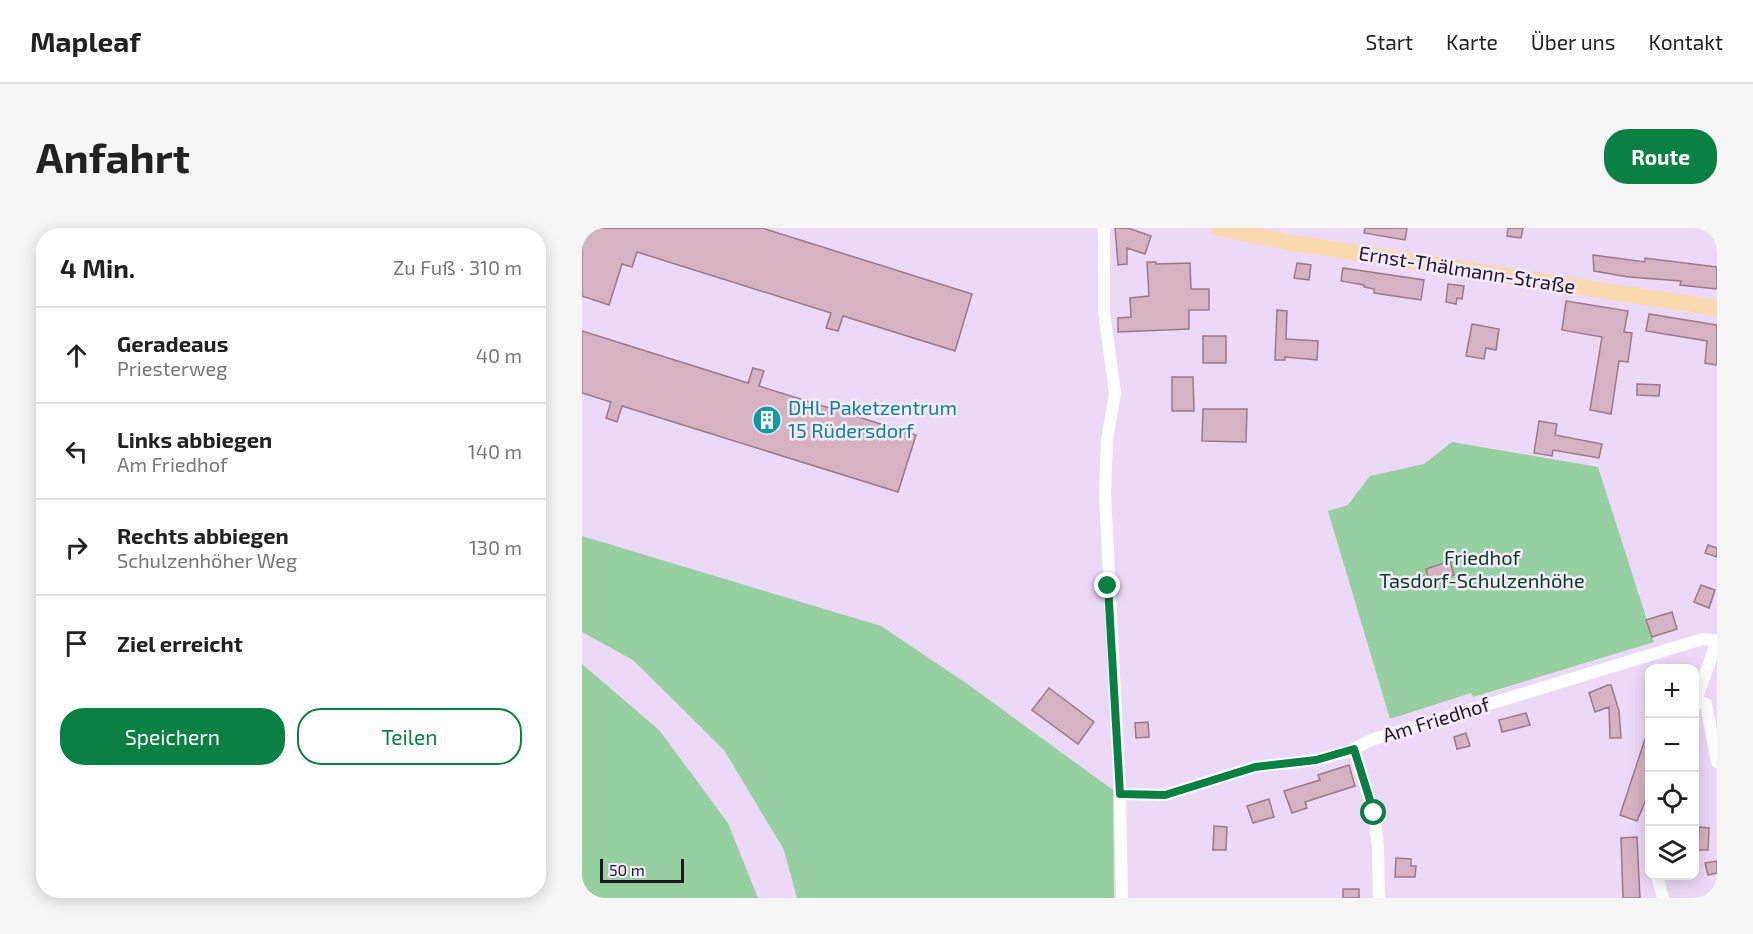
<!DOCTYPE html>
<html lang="de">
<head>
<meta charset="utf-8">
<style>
  :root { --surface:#fff; --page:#f6f6f6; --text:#222; --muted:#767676; --line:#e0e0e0; --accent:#0b8043 }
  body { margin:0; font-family:"Exo 2",sans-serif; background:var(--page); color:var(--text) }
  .controls { position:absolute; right:18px; bottom:18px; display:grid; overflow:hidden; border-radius:12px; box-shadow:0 3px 15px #0003 }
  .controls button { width:54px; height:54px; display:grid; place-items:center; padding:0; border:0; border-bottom:2px solid var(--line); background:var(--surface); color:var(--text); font:30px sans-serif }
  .scale { position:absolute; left:18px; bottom:15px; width:84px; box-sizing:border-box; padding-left:6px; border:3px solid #1f1823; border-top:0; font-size:16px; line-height:21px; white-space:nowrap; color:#1f1823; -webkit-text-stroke:4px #f5eafc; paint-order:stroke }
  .stop { position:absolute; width:18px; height:18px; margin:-14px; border:4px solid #0b8043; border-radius:50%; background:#fff }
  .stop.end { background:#0b8043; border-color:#fff; box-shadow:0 2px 6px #0008 }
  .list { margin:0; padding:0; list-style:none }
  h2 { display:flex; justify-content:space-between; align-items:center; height:78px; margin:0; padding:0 24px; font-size:26px }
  h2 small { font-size:20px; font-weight:400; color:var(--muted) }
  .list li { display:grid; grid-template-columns:39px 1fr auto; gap:18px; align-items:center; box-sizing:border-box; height:96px; padding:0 24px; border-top:2px solid var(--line) }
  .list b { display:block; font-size:22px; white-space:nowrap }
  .list p { margin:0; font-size:20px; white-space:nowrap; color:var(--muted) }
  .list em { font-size:20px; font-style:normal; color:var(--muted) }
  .actions { display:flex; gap:12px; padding:18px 24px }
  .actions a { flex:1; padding:14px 0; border:2px solid var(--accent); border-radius:24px; text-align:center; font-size:21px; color:var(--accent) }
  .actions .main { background:var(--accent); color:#fff }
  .icon { flex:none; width:33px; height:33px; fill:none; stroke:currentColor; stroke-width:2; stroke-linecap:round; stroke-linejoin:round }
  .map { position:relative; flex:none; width:1135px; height:670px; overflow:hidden; border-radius:24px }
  header { display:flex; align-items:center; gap:36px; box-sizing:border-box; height:84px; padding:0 30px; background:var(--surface); border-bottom:2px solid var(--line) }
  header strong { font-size:28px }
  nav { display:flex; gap:33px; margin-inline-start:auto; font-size:21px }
  .intro { display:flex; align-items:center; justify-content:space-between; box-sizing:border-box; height:144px; padding:0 36px }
  h1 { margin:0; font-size:42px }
  .button { padding:15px 27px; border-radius:24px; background:var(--accent); color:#fff; font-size:21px; font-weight:700 }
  main { display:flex; gap:36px; padding:0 36px }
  aside { flex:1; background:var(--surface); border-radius:24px; box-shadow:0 3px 15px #0003 }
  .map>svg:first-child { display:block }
  .green { fill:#96d0a1 }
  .building { fill:#d6b3c2; stroke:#9a7a88; stroke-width:1.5 }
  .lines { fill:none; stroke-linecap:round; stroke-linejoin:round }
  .minor { stroke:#fff; stroke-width:12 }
  .major { stroke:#fad9af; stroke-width:16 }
  .route { stroke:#0b8043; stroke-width:8 }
  .labels { text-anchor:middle; stroke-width:5; stroke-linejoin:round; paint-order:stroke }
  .street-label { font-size:20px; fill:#1f1823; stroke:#f5eafc }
  .culture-label { font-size:20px; fill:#0d838f; stroke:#f5eafc; text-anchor:start }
  .park-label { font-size:20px; fill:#033e1a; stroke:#f5eafc }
</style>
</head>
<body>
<header>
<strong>Mapleaf</strong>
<nav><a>Start</a><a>Karte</a><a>Über uns</a><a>Kontakt</a></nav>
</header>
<div class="intro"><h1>Anfahrt</h1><a class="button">Route</a></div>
<main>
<aside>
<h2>4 Min.<small>Zu Fuß · 310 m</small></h2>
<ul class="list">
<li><svg class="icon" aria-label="ahead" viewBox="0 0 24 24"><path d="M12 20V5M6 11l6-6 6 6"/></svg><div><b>Geradeaus</b><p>Priesterweg</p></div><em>40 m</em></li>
<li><svg class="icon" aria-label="left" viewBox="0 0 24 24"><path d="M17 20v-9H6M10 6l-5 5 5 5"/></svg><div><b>Links abbiegen</b><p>Am Friedhof</p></div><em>140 m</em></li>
<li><svg class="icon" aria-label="right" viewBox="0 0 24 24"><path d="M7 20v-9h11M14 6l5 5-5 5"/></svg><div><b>Rechts abbiegen</b><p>Schulzenhöher Weg</p></div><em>130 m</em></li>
<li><svg class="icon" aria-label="arrive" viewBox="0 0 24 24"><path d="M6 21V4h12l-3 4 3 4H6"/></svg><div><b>Ziel erreicht</b></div></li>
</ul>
<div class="actions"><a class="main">Speichern</a><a>Teilen</a></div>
</aside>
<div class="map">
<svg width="1135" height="670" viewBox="0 0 1135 670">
  <rect width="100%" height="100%" fill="#ecd9f7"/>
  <path class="green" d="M 870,214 L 1016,239 L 1072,414 L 891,469 L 889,465 L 808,491 L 746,283 L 766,277 L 788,248 L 842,236 Z
    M 0,308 L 299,398 L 384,455 L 531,562 L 532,670 L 215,670 L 202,622 L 142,522 L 51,432 L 0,404 Z
    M 0,436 L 77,502 L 146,595 L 176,670 L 0,670 Z"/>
  <path class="building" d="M 0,0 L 180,0 L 390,66 L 373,123 L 261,88 L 256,103 L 244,100 L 249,85 L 55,24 L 50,39 L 40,36 L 27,77 L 0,68 Z
    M 533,0 L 546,0 L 569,8 L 563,26 L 545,20 L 545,36 L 536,37 Z
    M 783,0 L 825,0 L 823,12 L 782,5 Z
    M 926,0 L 941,0 L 939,10 L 925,8 Z
    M 1011,27 L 1063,34 L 1063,30 L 1135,39 L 1135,61 L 1098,57 L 1099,53 L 1047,49 L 1012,43 Z
    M 565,34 L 574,34 L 574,36 L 608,35 L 609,61 L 627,61 L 627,82 L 607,82 L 607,101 L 536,104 L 536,90 L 549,89 L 548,70 L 567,68 Z
    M 715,35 L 729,37 L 727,52 L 712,50 Z
    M 761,40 L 842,52 L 839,72 L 792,65 L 792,61 L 782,59 L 782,57 L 759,53 Z
    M 866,56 L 882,58 L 880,71 L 875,70 L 874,76 L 864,74 Z
    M 984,73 L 1046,83 L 1042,104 L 1050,105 L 1046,134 L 1037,133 L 1029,186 L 1008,182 L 1020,109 L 980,102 Z
    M 695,82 L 705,83 L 704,111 L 736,113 L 735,132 L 703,129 L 703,132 L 693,132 Z
    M 1067,86 L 1135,97 L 1135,137 L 1123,135 L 1125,113 L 1064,103 Z
    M 890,96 L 917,101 L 914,122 L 904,120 L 902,131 L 884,128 Z
    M 0,103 L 166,155 L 171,140 L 182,143 L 177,158 L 334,207 L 316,264 L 40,178 L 35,194 L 24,190 L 29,174 L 0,165 Z
    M 621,108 L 644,108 L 644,135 L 621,135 Z
    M 590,149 L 611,149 L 612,183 L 590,183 Z
    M 1055,156 L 1078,157 L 1077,168 L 1055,167 Z
    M 621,181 L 665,181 L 664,214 L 620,213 Z
    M 957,193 L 975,196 L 973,207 L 1020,216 L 1017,230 L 971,222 L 970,228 L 952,225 Z
    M 1126,317 L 1135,320 L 1135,329 L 1123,325 Z
    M 868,333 L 872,347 L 848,354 L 844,341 Z
    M 1119,357 L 1133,362 L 1127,380 L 1112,374 Z
    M 1090,384 L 1095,401 L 1070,409 L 1064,392 Z
    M 1026,457 L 1029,457 L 1037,483 L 1039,510 L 1028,510 L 1027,479 L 1013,484 L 1007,465 Z
    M 467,460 L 512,494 L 496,516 L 450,482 Z
    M 944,485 L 948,497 L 920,504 L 917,492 Z
    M 566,494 L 567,509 L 554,510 L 553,495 Z
    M 1066,502 L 1068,562 L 1055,593 L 1038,587 Z
    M 884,505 L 888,518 L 875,521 L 872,509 Z
    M 767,537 L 773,558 L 723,574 L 725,580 L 710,585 L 702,563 L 738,552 L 736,547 Z
    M 687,571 L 692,589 L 671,595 L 665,578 Z
    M 632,598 L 645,599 L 644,622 L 631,622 Z
    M 1117,599 L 1127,600 L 1126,622 L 1116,622 Z
    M 1055,609 L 1058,670 L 1041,670 L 1039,610 Z
    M 814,630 L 829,631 L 829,638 L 834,638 L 833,649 L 813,649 Z
    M 1135,633 L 1135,645 L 1126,647 L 1123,635 Z
    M 761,661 L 777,661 L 777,670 L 761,670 Z"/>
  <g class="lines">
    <path class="minor" d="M 522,0 L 522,84 L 533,165 L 525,212 L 523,266 L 538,566 L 540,670
      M 1115,472 L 1124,476 L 1135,534
      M 1112,479 L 1135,412
      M 772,521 L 792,585 L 796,620 L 797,670
      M 538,566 L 583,567 L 673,539 L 734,532 L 768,523 L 789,512 L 1104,416 L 1121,411 L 1135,413
      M 1075,648 L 1081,670"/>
    <path class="major" d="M 636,0 L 705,14 L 1135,80"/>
  </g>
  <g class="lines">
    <path class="route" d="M 526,358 L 538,566 L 583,567 L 673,539 L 734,532 L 772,521 L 792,585"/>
  </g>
  <defs>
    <g id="building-disc" transform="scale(1.5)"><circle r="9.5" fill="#0f9aa8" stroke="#f5eafc"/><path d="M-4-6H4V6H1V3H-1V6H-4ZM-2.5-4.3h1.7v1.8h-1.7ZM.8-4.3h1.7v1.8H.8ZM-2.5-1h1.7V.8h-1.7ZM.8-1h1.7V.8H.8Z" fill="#fff"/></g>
  </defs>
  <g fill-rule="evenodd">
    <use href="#building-disc" x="185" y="192"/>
  </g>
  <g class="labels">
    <g class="street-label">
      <text transform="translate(885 42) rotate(9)" y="7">Ernst-Thälmann-Straße</text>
      <text transform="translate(854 492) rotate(-17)" y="7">Am Friedhof</text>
    </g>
    <g class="culture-label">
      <text x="206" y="187">DHL Paketzentrum<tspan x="206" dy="23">15 Rüdersdorf</tspan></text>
    </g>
    <g class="park-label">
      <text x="900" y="337">Friedhof<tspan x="900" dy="23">Tasdorf-Schulzenhöhe</tspan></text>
    </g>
  </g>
</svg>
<div class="controls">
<button>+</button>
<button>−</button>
<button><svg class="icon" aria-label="locate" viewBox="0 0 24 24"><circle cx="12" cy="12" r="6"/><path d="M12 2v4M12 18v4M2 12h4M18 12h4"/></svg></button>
<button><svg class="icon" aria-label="layers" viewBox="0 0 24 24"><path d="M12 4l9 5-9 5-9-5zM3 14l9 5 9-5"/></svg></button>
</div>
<div class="scale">50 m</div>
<div class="stop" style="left:792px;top:585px"></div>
<div class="stop end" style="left:526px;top:358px"></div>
</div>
</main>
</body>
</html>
